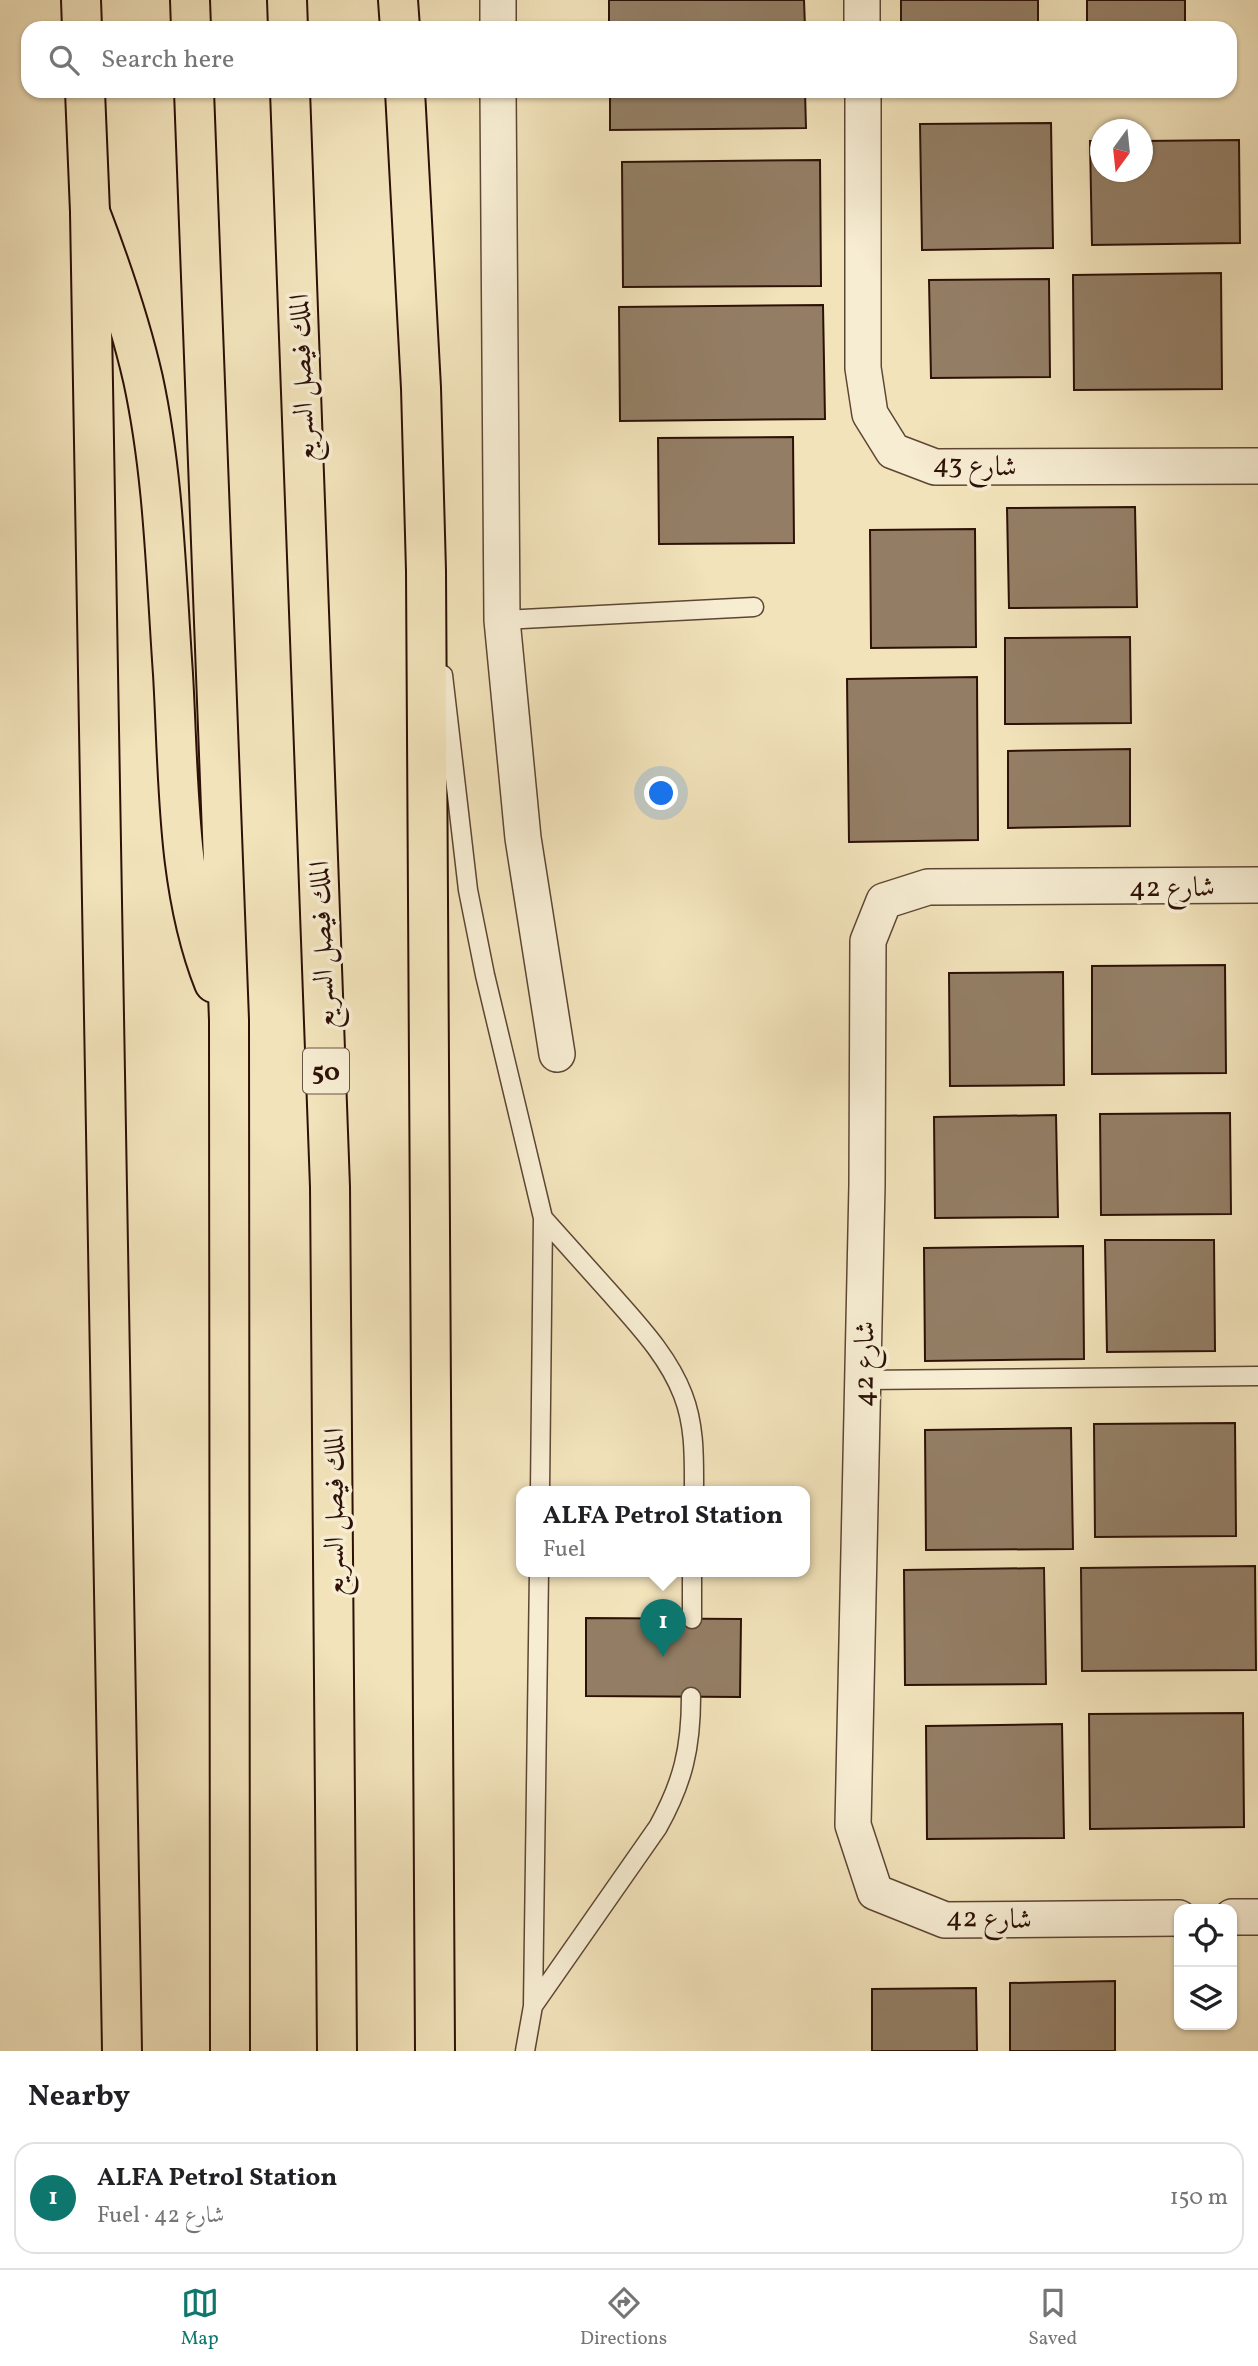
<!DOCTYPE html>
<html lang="en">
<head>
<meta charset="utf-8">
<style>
  :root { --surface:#fff; --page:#f2f2f2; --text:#202124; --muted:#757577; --line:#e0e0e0; --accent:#0f766e }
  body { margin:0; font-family:Vollkorn,Amiri,serif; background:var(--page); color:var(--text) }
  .controls { position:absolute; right:21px; bottom:21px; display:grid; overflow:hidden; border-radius:14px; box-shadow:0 2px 5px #0004 }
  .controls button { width:63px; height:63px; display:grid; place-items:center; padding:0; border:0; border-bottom:2px solid var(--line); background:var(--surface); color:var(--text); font:35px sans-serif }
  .compass { position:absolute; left:1090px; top:119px; width:63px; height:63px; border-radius:50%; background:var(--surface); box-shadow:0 2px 5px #0004; rotate:195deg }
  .you { position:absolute; left:662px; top:794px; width:24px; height:24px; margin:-18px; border:5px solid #fff; border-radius:50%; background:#1a73e8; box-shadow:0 0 0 10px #1a73e833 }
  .badge { display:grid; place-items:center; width:46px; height:46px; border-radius:50%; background:var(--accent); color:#fff; font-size:23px; font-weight:700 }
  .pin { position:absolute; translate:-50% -58px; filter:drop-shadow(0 2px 4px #0008) }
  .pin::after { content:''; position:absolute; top:37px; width:24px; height:21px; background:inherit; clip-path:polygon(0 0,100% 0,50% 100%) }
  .popup { position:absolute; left:516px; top:1486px; width:294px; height:91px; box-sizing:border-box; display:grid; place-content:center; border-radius:14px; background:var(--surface); filter:drop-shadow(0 2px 5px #0005); font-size:23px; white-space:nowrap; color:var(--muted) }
  .popup b { font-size:26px; color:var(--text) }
  .popup::after { content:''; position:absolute; left:50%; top:100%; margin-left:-14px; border:14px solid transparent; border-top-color:var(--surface) }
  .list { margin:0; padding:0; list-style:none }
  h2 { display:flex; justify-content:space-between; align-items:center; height:91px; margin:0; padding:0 28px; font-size:30px }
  h2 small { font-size:23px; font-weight:400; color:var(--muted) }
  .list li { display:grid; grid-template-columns:46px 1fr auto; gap:21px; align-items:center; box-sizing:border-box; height:112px; margin:0 14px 14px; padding:0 14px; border:2px solid var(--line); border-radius:21px }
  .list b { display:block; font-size:26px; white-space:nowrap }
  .list p { margin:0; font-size:23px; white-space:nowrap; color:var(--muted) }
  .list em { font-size:23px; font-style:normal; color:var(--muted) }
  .icon { flex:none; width:38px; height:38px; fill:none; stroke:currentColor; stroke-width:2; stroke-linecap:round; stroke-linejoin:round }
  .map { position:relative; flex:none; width:1258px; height:2051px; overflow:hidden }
  .search { position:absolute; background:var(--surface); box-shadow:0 2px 5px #0004; left:21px; right:21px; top:21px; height:77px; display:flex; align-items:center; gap:18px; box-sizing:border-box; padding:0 24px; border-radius:21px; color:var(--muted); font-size:26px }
  .sheet { height:217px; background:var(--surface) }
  nav { display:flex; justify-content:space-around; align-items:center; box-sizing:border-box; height:98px; border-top:2px solid var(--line); background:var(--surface); font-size:19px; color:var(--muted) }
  nav a { display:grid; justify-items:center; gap:4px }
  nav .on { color:var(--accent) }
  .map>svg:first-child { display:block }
  .building { fill:#937e65; stroke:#2d1107; stroke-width:2 }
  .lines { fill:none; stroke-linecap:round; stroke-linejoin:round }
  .service-casing { stroke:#5e4634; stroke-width:21 }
  .minor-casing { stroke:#5e4634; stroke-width:38 }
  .primary-casing { stroke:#2d1107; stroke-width:42 }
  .motorway-casing { stroke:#2d1107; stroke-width:42 }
  .service { stroke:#f7edd3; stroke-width:18 }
  .minor { stroke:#f7edd3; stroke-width:35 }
  .primary { stroke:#f2e3bb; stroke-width:38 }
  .motorway { stroke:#f2e3bb; stroke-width:38 }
  .labels { text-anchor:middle; stroke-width:7; stroke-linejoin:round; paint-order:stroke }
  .shield { fill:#f7edd3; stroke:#6a5344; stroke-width:2 }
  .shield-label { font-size:26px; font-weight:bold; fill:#2d1107 }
  .street-label { font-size:28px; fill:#2d1107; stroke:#f7edd3 }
</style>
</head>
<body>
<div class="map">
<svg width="1258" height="2051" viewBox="0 0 1258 2051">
  <rect width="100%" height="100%" fill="#f2e3bb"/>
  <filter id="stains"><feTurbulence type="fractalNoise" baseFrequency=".00286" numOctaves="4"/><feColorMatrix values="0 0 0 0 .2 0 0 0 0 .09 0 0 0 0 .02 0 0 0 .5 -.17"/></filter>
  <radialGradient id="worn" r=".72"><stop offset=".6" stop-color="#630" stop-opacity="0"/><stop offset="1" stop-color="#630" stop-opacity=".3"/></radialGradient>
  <path class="building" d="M 609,0 L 804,0 L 805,28 L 609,28 Z
    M 901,0 L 1038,0 L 1038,28 L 901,28 Z
    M 1087,0 L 1185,0 L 1185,28 L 1087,28 Z
    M 610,91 L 805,91 L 806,128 L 610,130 Z
    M 902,91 L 1039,91 L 1039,93 L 902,94 Z
    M 1088,91 L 1186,91 L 1186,95 L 1088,96 Z
    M 1051,123 L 1053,248 L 922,250 L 920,124 Z
    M 1239,140 L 1240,243 L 1092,245 L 1090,141 L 1100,141 L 1100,172 L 1142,172 L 1142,141 Z
    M 820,160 L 821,286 L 623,287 L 622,162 Z
    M 1221,273 L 1222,389 L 1074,390 L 1073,275 Z
    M 1049,279 L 1050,377 L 931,378 L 929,280 Z
    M 823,305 L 825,419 L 620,421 L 619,307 Z
    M 793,437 L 794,543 L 659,544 L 658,438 Z
    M 1135,507 L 1137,607 L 1009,608 L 1007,508 Z
    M 975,529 L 976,647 L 871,648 L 870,530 Z
    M 1130,637 L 1131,723 L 1005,724 L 1005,638 Z
    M 977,677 L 978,840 L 849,842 L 847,679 Z
    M 1130,749 L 1130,826 L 1008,828 L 1008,751 Z
    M 1225,965 L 1226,1073 L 1092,1074 L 1092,966 Z
    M 1063,972 L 1064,1085 L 950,1086 L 949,973 Z
    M 1230,1113 L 1231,1214 L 1101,1215 L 1100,1114 Z
    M 1056,1115 L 1058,1217 L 935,1218 L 934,1117 Z
    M 1105,1240 L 1214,1240 L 1215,1351 L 1107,1352 Z
    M 1083,1246 L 1084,1359 L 925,1361 L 924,1248 Z
    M 1235,1423 L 1236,1536 L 1095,1537 L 1094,1424 Z
    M 1071,1428 L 1073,1549 L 926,1550 L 925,1430 Z
    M 1255,1566 L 1256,1670 L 1082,1671 L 1081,1568 Z
    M 1044,1568 L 1046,1684 L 905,1685 L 904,1570 Z
    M 586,1618 L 741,1619 L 740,1697 L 586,1696 Z
    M 1243,1713 L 1244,1827 L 1090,1829 L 1089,1714 Z
    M 1062,1724 L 1064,1838 L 927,1839 L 926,1726 Z
    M 1115,1981 L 1115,2051 L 1010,2051 L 1010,1983 Z
    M 976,1988 L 977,2051 L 872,2051 L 872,1989 Z"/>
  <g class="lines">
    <g class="service-casing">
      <path id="service" d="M 502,620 L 754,607
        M 443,675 L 468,890 L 485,975 L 543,1218 L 540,1491
        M 543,1218 C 566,1244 589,1269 612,1295 C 639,1326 668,1356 683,1395 C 695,1426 694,1458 694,1491
        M 863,1380 L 1258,1376
        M 692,1619 L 692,1571
        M 533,2006 L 658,1827 C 683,1782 691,1748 691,1697
        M 525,2051 L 533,2006 L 539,1571"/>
    </g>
    <g class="minor-casing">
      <path id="minor" d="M 498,0 L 498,28
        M 862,0 L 862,28
        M 498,91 L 502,620 L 523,838 L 557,1054
        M 863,91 L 863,368 L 870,414 L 893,451 L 935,467 L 1258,466
        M 1232,1917 L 1258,1917
        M 1179,1918 L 945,1920 L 875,1892 L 853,1825 L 867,1185 L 868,941 L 884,901 L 928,887 L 1258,885"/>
    </g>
    <g class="primary-casing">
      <path id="primary" d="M 81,0 L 82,28
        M 398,0 L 400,28
        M 85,91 L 90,212 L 122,2051
        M 405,91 L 421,388 L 426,571 L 435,2051"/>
    </g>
    <g class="motorway-casing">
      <path id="motorway" d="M 190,0 L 191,28
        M 287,0 L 288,28
        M 194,91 L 229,1020 L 230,2051
        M 290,91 L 330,1187 L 337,2051
        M 90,212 C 111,267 130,322 143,379 C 164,476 166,576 173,674 C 179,776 176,887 214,983"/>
    </g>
    <use href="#service" class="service"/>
    <use href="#minor" class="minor"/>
    <use href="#primary" class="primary"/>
    <use href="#motorway" class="motorway"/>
  </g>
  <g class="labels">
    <rect class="shield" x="303" y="1048.5" width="46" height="45" rx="5"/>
    <g class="shield-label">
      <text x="326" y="1080">50</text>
    </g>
    <g class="street-label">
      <text transform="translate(301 378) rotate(-92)" y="10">الملك فيصل السريع</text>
      <text transform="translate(975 464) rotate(3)" y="10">شارع 43</text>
      <text x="1172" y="896">شارع 42</text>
      <text transform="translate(321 945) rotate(-92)" y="10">الملك فيصل السريع</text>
      <text transform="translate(863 1364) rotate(-89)" y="10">شارع 42</text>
      <text transform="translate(333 1512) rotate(-90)" y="10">الملك فيصل السريع</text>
      <text transform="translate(989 1917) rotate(2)" y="10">شارع 42</text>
    </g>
  </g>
  <rect width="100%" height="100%" filter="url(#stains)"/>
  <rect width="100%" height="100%" fill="url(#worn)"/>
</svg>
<div class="controls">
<button><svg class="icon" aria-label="locate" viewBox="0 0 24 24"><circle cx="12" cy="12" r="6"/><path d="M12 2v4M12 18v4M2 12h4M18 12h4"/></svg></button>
<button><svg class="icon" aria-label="layers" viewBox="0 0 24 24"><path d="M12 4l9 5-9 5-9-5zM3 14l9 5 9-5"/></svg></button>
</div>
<svg class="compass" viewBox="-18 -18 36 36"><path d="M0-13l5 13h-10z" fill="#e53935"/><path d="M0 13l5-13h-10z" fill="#757577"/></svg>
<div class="you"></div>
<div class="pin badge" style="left:663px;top:1657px">1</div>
<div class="popup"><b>ALFA Petrol Station</b>Fuel</div>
<div class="search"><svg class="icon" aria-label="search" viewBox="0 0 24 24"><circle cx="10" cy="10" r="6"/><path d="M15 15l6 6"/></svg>Search here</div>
</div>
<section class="sheet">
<h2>Nearby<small></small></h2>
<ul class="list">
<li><span class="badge">1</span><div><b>ALFA Petrol Station</b><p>Fuel · شارع 42</p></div><em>150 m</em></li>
</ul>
</section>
<nav>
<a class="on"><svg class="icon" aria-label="map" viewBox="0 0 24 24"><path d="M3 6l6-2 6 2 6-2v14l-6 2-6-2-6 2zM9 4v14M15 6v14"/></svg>Map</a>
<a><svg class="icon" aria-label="directions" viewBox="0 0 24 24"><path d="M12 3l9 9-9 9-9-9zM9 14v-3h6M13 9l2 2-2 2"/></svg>Directions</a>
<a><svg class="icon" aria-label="saved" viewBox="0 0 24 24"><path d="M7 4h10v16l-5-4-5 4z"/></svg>Saved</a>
</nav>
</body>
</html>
